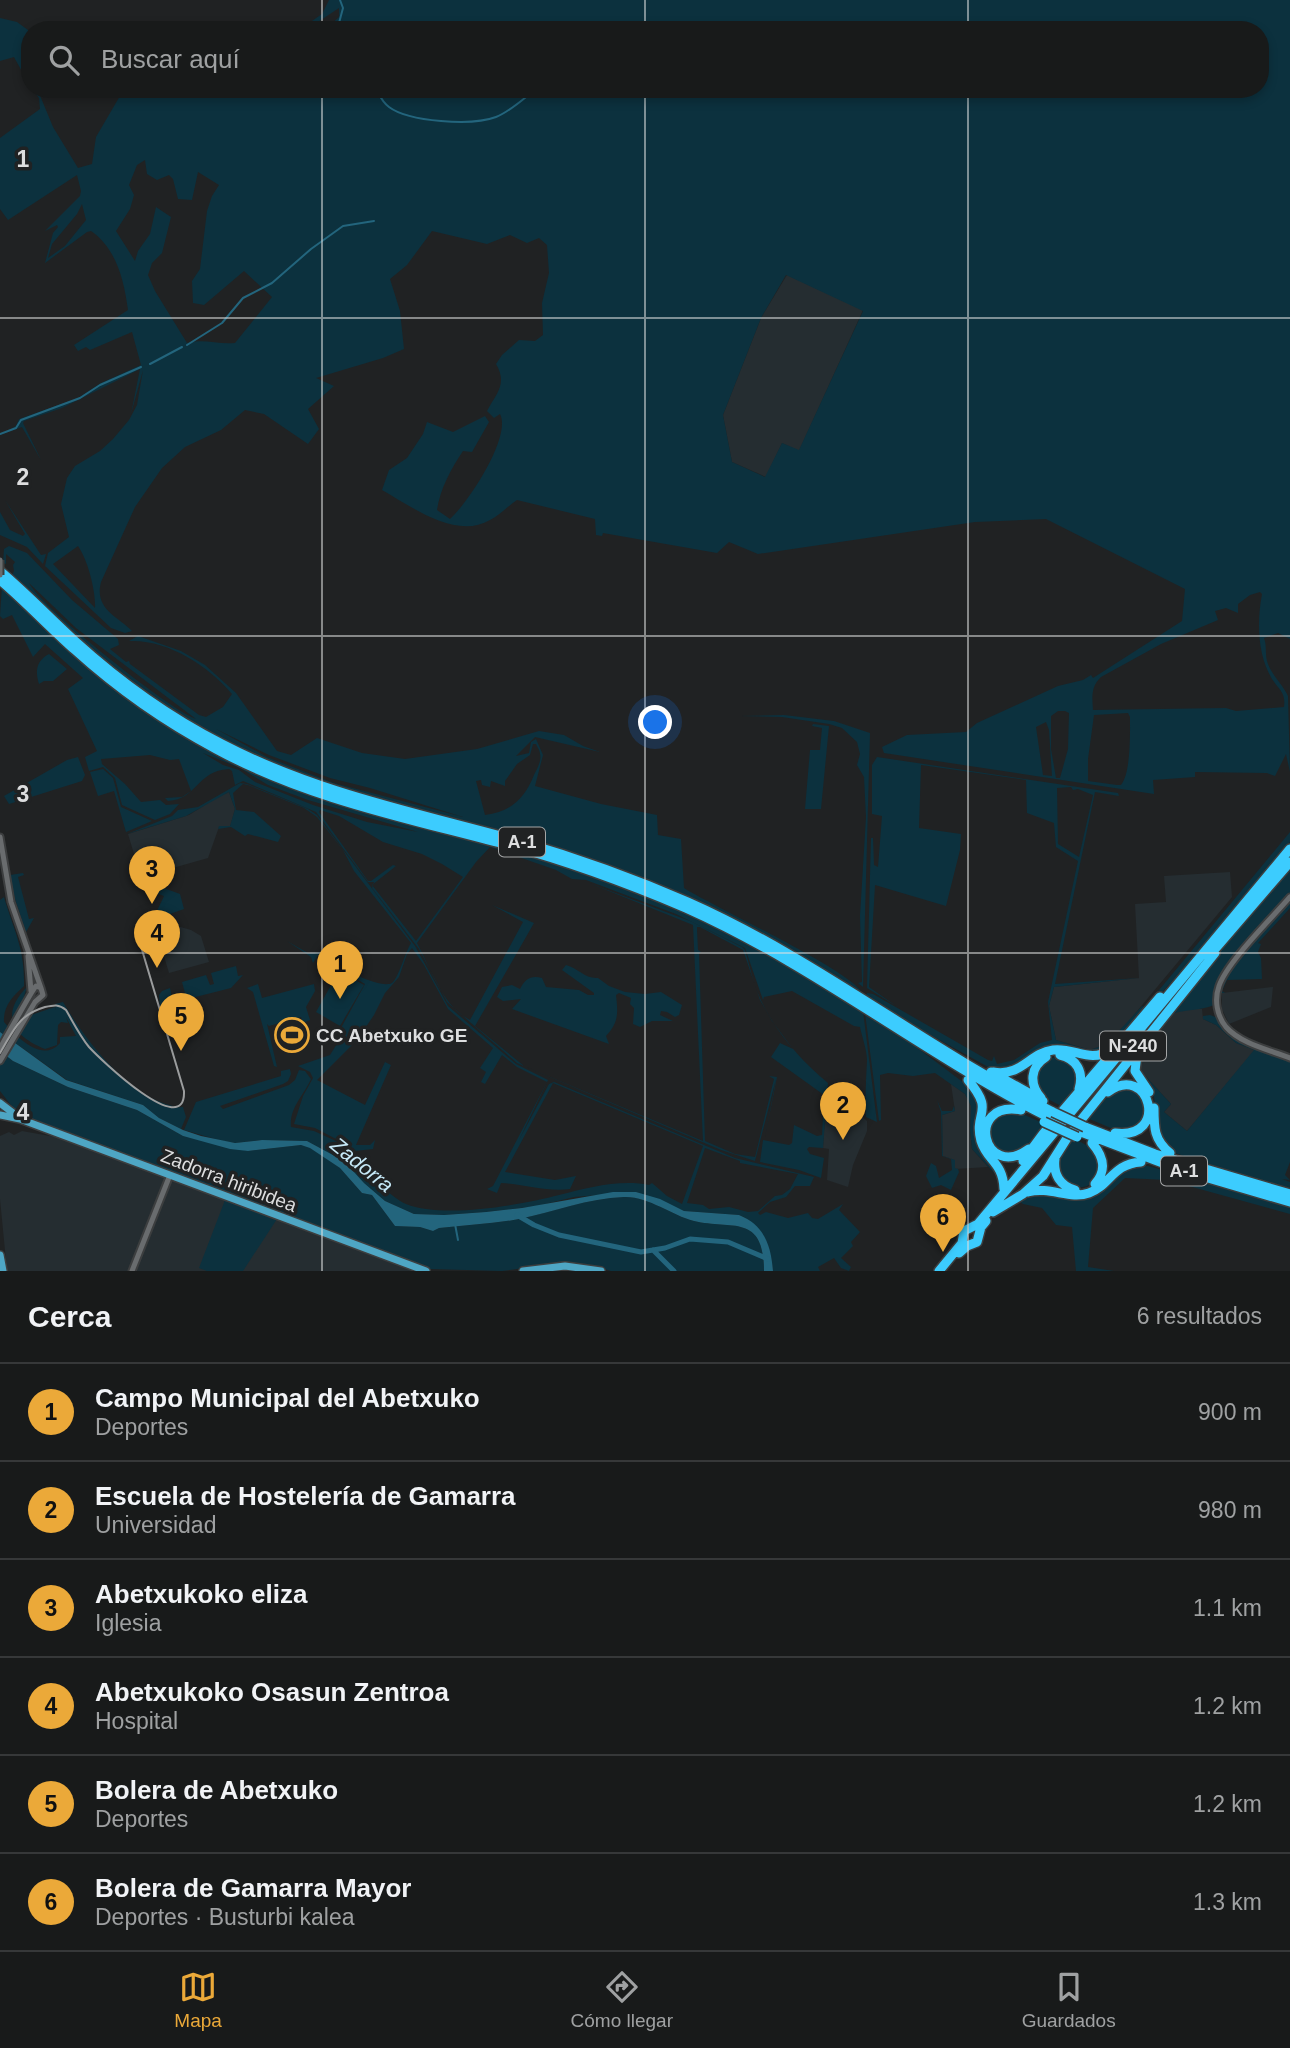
<!DOCTYPE html>
<html lang="es">
<head>
<meta charset="utf-8">
<style>
  :root { --surface:#181a1a; --page:#212323; --text:#f1f3f6; --muted:#9fa1a2; --line:#363839; --accent:#eba939 }
  body { margin:0; font-family:Arial,sans-serif; background:var(--page); color:var(--text) }
  .you { position:absolute; left:656px; top:723px; width:24px; height:24px; margin:-18px; border:5px solid #fff; border-radius:50%; background:#1a73e8; box-shadow:0 0 0 10px #1a73e833 }
  .badge { display:grid; place-items:center; width:46px; height:46px; border-radius:50%; background:var(--accent); color:#111; font-size:23px; font-weight:700 }
  .pin { position:absolute; translate:-50% -58px; filter:drop-shadow(0 2px 4px #0008) }
  .pin::after { content:''; position:absolute; top:37px; width:24px; height:21px; background:inherit; clip-path:polygon(0 0,100% 0,50% 100%) }
  .list { margin:0; padding:0; list-style:none }
  h2 { display:flex; justify-content:space-between; align-items:center; height:91px; margin:0; padding:0 28px; font-size:30px }
  h2 small { font-size:23px; font-weight:400; color:var(--muted) }
  .list li { display:grid; grid-template-columns:46px 1fr auto; gap:21px; align-items:center; box-sizing:border-box; height:98px; padding:0 28px; border-top:2px solid var(--line) }
  .list b { display:block; font-size:26px; white-space:nowrap }
  .list p { margin:0; font-size:23px; white-space:nowrap; color:var(--muted) }
  .list em { font-size:23px; font-style:normal; color:var(--muted) }
  .icon { flex:none; width:38px; height:38px; fill:none; stroke:currentColor; stroke-width:2; stroke-linecap:round; stroke-linejoin:round }
  .map { position:relative; flex:none; width:1290px; height:1271px; overflow:hidden }
  .search { position:absolute; background:var(--surface); box-shadow:0 4px 10px #0003; left:21px; right:21px; top:21px; height:77px; display:flex; align-items:center; gap:18px; box-sizing:border-box; padding:0 24px; border-radius:28px; color:var(--muted); font-size:26px }
  .sheet { height:679px; background:var(--surface) }
  nav { display:flex; justify-content:space-around; align-items:center; box-sizing:border-box; height:98px; border-top:2px solid var(--line); background:var(--surface); font-size:19px; color:var(--muted) }
  nav a { display:grid; justify-items:center; gap:4px }
  nav .on { color:var(--accent) }
  .map>svg:first-child { display:block }
  .built { fill:#252d31 }
  .green { fill:#0c313e; fill-rule:evenodd }
  .water { fill:#23657d }
  .lines { fill:none; stroke-linecap:round; stroke-linejoin:round }
  .stream { stroke:#23657d; stroke-width:2 }
  .river { stroke:#23657d; stroke-width:5 }
  .minor-casing { stroke:#3c3e3f; stroke-width:9 }
  .major-casing { stroke:#3c3e3f; stroke-width:10 }
  .highway-casing { stroke:#3c3e3f; stroke-width:12 }
  .minor { stroke:#696c6e; stroke-width:5 }
  .major { stroke:#4ea6c4; stroke-width:7 }
  .highway { stroke:#3cccfe; stroke-width:9 }
  .tram { stroke:#9b9d9e; stroke-width:2 }
  .minor-bridge-casing { stroke:#3c3e3f; stroke-width:9; stroke-linecap:butt }
  .highway-bridge-casing { stroke:#3c3e3f; stroke-width:12; stroke-linecap:butt }
  .minor-bridge { stroke:#696c6e; stroke-width:5 }
  .highway-bridge { stroke:#3cccfe; stroke-width:9 }
  .grid { fill:none; stroke:#dddedf; stroke-width:2; stroke-opacity:0.55 }
  .labels { text-anchor:middle; stroke-width:7; stroke-linejoin:round; paint-order:stroke }
  .shield { fill:#202223; stroke:#a4a6a7; stroke-width:2 }
  .shield-label { font-size:18px; font-weight:bold; fill:#dddedf }
  .poi-label { font-size:19px; font-weight:bold; fill:#dddedf; stroke:#202223; text-anchor:start }
  .street-label { font-size:19px; fill:#dddedf; stroke:#202223 }
  .water-label { font-size:21px; font-style:italic; fill:#c6e9f8; stroke:#202223 }
  .grid-label { font-size:23px; text-anchor:middle; font-weight:bold; fill:#dddedf; stroke:#202223; stroke-width:7; stroke-linejoin:round; paint-order:stroke }
</style>
</head>
<body>
<div class="map">
<svg width="1290" height="1271" viewBox="0 0 1290 1271">
  <rect width="100%" height="100%" fill="#202223"/>
  <path class="built" d="M 787,275 L 863,310 L 799,451 L 782,443 L 766,477 L 732,462 L 723,415 L 761,318 Z
    M 229,792 L 235,809 L 230,827 L 219,827 L 208,858 L 141,877 L 128,834 L 189,815 L 216,798 Z
    M 1230,872 L 1232,897 L 1128,1022 L 1107,1044 L 1090,1050 L 1056,1040 L 1049,1006 L 1054,987 L 1139,978 L 1135,904 L 1166,902 L 1164,876 Z
    M 170,924 L 191,930 L 201,936 L 209,962 L 169,973 L 160,943 L 160,934 Z
    M 1273,987 L 1271,1007 L 1229,1024 L 1222,1009 L 1222,993 Z
    M 1183,1009 L 1202,1009 L 1203,1019 L 1216,1025 L 1236,1043 L 1255,1050 L 1187,1131 L 1164,1112 L 1171,1104 L 1138,1068 L 1138,1058 L 1142,1051 L 1169,1015 Z
    M 951,1084 L 965,1094 L 972,1106 L 970,1130 L 972,1149 L 988,1167 L 955,1169 L 954,1160 L 943,1156 L 942,1115 L 955,1111 Z
    M 826,1099 L 843,1100 L 867,1121 L 867,1131 L 853,1165 L 848,1187 L 827,1180 L 829,1149 L 823,1148 Z
    M 22,1131 L 61,1138 L 414,1271 L 7,1271 L 0,1199 L 0,1136 L 9,1132 L 14,1135 Z"/>
  <path class="green" d="M 329,0 L 1290,0 L 1290,639 L 1278,633 L 1264,638 C 1267,646 1265,653 1267,661 C 1271,675 1282,683 1288,696 L 1290,772 L 1286,754 L 1275,776 L 1267,773 L 1195,772 L 1195,777 L 1153,780 L 1154,794 L 884,753 L 882,747 L 907,735 L 966,732 L 977,723 L 1058,686 L 1083,680 L 1091,675 L 1093,678 L 1182,621 L 1185,589 L 1046,519 L 975,522 L 758,554 L 729,542 L 717,553 L 603,533 L 602,536 L 596,535 L 595,519 L 517,500 C 508,506 500,515 490,520 C 456,540 412,507 382,490 L 389,470 L 407,458 L 423,434 L 427,422 L 453,432 L 485,416 L 489,422 L 472,452 L 463,451 C 451,469 440,489 437,510 L 450,519 C 468,503 512,436 500,414 L 494,418 L 487,411 C 496,394 508,384 496,364 L 502,355 L 519,340 L 535,341 L 543,335 L 542,303 L 549,273 L 547,245 L 539,238 L 527,243 L 510,235 L 487,244 L 432,231 L 407,265 L 390,279 L 400,311 L 404,349 L 383,358 L 316,378 L 334,386 L 308,409 L 319,429 L 308,444 L 264,414 L 245,410 L 221,430 L 185,447 L 162,468 L 135,507 L 101,582 C 94,609 117,616 132,631 L 125,633 L 111,628 L 45,566 L 48,553 L 69,537 L 61,504 L 67,478 L 75,466 L 100,451 L 113,439 L 129,420 L 137,405 L 143,370 L 131,414 L 140,369 L 62,408 L 24,421 L 23,423 L 41,460 L 22,427 L 0,435 L 16,426 L 19,419 L 78,398 L 101,383 L 141,365 L 132,332 L 90,350 L 86,347 L 78,351 L 74,345 L 128,310 C 124,281 117,249 91,231 L 87,232 L 45,263 L 53,233 L 58,227 L 57,225 L 45,231 L 80,196 L 81,191 L 77,175 L 8,220 L 0,209 L 0,138 L 40,109 L 39,98 L 32,89 L 36,89 L 39,93 L 53,127 L 78,168 L 92,164 L 96,137 L 124,89 L 1260,89 L 1260,30 L 325,30 L 339,17 L 339,8 L 306,30 L 299,30 L 322,14 ZM 145,160 L 147,174 L 157,180 L 169,175 L 173,179 L 178,199 L 192,200 L 198,172 L 219,185 L 212,196 L 207,211 L 200,269 L 192,281 L 193,303 L 204,305 L 244,271 L 272,297 L 235,343 C 218,345 204,338 187,343 L 155,291 L 148,275 L 152,263 L 162,253 L 171,217 L 156,207 L 150,234 L 138,251 L 135,261 L 116,231 L 130,209 L 134,195 L 129,185 L 137,165 ZM 82,204 L 86,220 L 65,246 L 48,258 L 52,244 L 77,214 ZM 786,275 L 863,311 L 799,450 L 782,443 L 765,477 L 732,462 L 723,415 L 761,318 ZM 78,546 C 88,560 96,592 95,608 L 53,564 ZM 1260,592 L 1262,594 C 1257,621 1257,654 1272,679 C 1279,690 1286,692 1284,707 L 1236,711 L 1226,708 L 1093,710 C 1092,697 1091,686 1101,677 L 1161,644 L 1218,620 L 1215,611 L 1226,608 L 1238,613 L 1238,604 L 1250,595 ZM 1058,711 L 1065,711 L 1069,713 L 1068,749 L 1060,778 L 1056,778 L 1051,749 L 1051,716 ZM 1128,713 L 1130,717 C 1130,733 1131,773 1121,785 L 1117,785 L 1088,781 L 1088,759 L 1094,715 ZM 1046,722 L 1049,730 L 1052,776 L 1043,775 L 1036,727 Z
    M 0,18 L 17,22 L 28,30 L 30,71 L 26,74 L 30,86 L 14,57 L 0,61 Z
    M 5,500 L 41,555 L 46,554 L 43,564 L 27,547 L 0,535 L 0,512 L 10,530 L 23,536 L 25,534 Z
    M 9,546 L 27,553 L 72,600 L 118,639 L 119,645 L 110,649 L 126,662 L 129,661 L 130,664 L 199,715 L 206,717 L 223,707 L 232,694 C 209,666 167,639 129,641 L 138,636 L 181,651 L 205,665 L 236,693 L 277,751 L 291,755 L 317,738 L 362,753 L 405,759 L 477,749 L 539,731 L 564,735 L 583,746 L 600,752 L 535,737 L 516,756 L 529,753 L 531,742 L 536,739 L 543,755 L 535,786 L 601,804 L 657,815 L 658,835 L 681,839 L 684,888 C 710,905 859,974 863,995 L 722,915 L 287,772 L 190,723 L 138,689 L 90,650 L 4,569 L 12,575 L 14,571 L 13,565 L 15,562 L 6,554 L 6,564 L 3,563 L 4,549 ZM 29,583 L 76,628 L 196,719 C 168,709 41,607 29,583 ZM 216,729 L 269,755 L 330,778 L 370,788 L 463,817 L 334,783 L 267,757 ZM 533,744 L 536,744 C 537,747 540,750 540,754 C 542,760 537,769 534,775 C 525,798 511,812 485,815 L 476,781 L 481,780 L 482,785 L 490,787 L 491,781 L 505,786 L 505,781 L 517,764 L 530,755 Z
    M 2,585 L 185,735 L 612,881 L 694,915 L 774,956 L 863,1011 L 877,1122 L 866,1117 C 865,1098 866,1080 867,1061 C 867,1050 862,1037 860,1027 L 854,1026 L 792,991 L 764,997 L 763,1000 L 745,948 L 676,914 L 586,880 L 572,879 L 556,870 L 490,847 L 476,862 L 417,943 C 431,969 442,1006 470,1020 L 523,922 L 492,905 L 534,923 L 475,1026 L 524,1066 L 703,1141 L 693,925 L 589,883 L 690,921 L 742,947 L 745,950 C 750,966 753,983 760,998 C 774,1030 801,1061 828,1083 L 823,1148 L 809,1147 L 807,1149 L 810,1154 L 824,1158 L 821,1178 L 799,1170 L 760,1162 L 763,1140 L 789,1145 L 792,1143 L 794,1125 L 817,1136 L 822,1135 L 824,1095 L 771,1057 L 780,1043 L 793,1049 L 772,1021 L 760,1000 L 743,950 L 700,927 L 697,927 L 697,930 L 698,950 L 701,952 L 699,953 L 705,1141 L 735,1154 L 755,1157 L 774,1079 L 769,1076 L 777,1077 L 765,1137 L 776,1079 L 755,1161 L 721,1150 L 517,1063 L 447,1002 L 419,949 L 372,888 L 374,882 L 368,882 L 316,812 L 243,781 L 235,785 L 232,771 L 229,769 C 196,771 198,799 168,801 L 165,798 L 182,797 L 191,791 L 179,759 L 170,760 L 150,755 L 101,759 L 102,764 L 125,784 L 141,802 L 160,800 L 166,805 L 179,804 L 170,814 L 155,820 L 122,805 L 115,778 L 103,767 L 89,771 L 85,757 L 97,751 L 68,689 L 83,678 L 45,644 L 33,657 L 12,615 L 3,619 L 0,616 ZM 203,753 L 240,768 L 268,785 L 308,800 L 418,832 L 367,822 L 313,805 L 255,782 L 239,770 L 223,765 ZM 320,810 L 339,816 L 383,842 L 422,854 L 442,864 L 463,877 L 416,941 L 372,885 L 396,866 L 393,865 L 371,881 L 368,881 L 319,812 Z
    M 49,654 L 67,669 L 53,681 L 44,681 L 39,684 C 35,671 36,661 49,654 Z
    M 784,715 L 834,721 L 870,733 L 863,987 L 858,983 L 862,982 L 860,916 L 866,817 L 864,777 L 857,765 L 860,754 L 857,742 L 842,728 L 829,724 L 782,717 L 741,716 Z
    M 813,724 L 829,726 L 821,809 L 805,809 L 810,750 L 820,750 L 822,728 L 812,726 Z
    M 78,757 L 85,775 L 82,781 L 9,804 L 4,796 L 67,760 Z
    M 877,757 L 1118,793 L 1119,796 L 1095,792 L 1055,984 L 1139,978 L 1054,987 L 1049,1006 L 1056,1040 L 1090,1050 L 1107,1044 L 1142,1006 L 1145,1007 L 1290,832 L 1290,842 L 1197,954 L 1114,1045 L 1097,1054 L 1061,1047 L 1012,1070 L 990,1068 L 898,1017 L 866,997 L 867,993 L 873,994 L 988,1060 L 992,1061 L 994,1056 L 997,1064 L 1014,1060 L 1040,1043 L 1052,1040 L 1048,1002 L 1078,861 L 1056,847 L 1054,823 L 1027,813 L 1026,780 L 921,765 L 919,828 L 961,834 L 960,850 L 946,906 L 875,885 L 869,987 L 896,1006 L 867,988 L 871,838 L 873,838 L 874,865 L 878,867 L 882,816 L 872,814 L 872,765 ZM 1071,787 L 1073,790 L 1078,789 L 1093,795 L 1079,857 L 1058,844 L 1057,788 Z
    M 103,769 L 113,778 L 121,807 L 152,821 L 126,832 L 114,791 L 98,796 L 90,772 Z
    M 240,783 L 247,784 L 308,809 L 317,815 L 415,946 L 448,1006 L 516,1064 L 548,1080 L 519,1140 L 549,1084 L 554,1082 L 735,1158 L 814,1177 L 810,1186 L 795,1186 L 786,1197 L 770,1202 L 758,1213 L 760,1215 L 766,1212 L 788,1218 L 808,1213 L 812,1218 L 818,1219 L 843,1204 L 839,1210 L 860,1232 L 851,1242 L 853,1246 L 841,1258 L 851,1267 L 849,1271 L 841,1268 L 834,1258 L 818,1267 L 820,1271 L 773,1271 C 771,1247 762,1224 739,1215 L 684,1211 L 636,1192 L 574,1197 L 537,1206 L 486,1212 L 444,1215 L 414,1214 L 385,1201 L 364,1183 L 344,1161 L 307,1141 L 262,1140 L 235,1143 L 222,1141 L 184,1130 L 196,1102 L 281,1076 L 281,1071 L 290,1069 L 291,1074 L 288,1081 L 283,1084 L 220,1106 L 223,1109 L 289,1085 L 295,1080 L 299,1070 L 305,1071 L 311,1079 C 304,1095 289,1108 291,1127 L 314,1131 L 338,1142 L 338,1140 L 315,1128 L 294,1124 L 303,1096 L 313,1078 L 310,1072 L 298,1066 L 330,1055 L 345,1031 L 341,1028 L 365,984 L 329,963 L 325,954 L 318,955 L 313,963 L 311,957 L 287,941 L 308,953 L 324,952 C 328,956 331,961 335,964 C 345,970 381,989 392,983 C 398,979 406,951 411,943 L 354,871 L 343,850 L 317,817 L 304,808 L 248,785 L 243,784 L 233,793 L 236,810 L 254,812 L 281,836 L 278,842 L 248,834 L 245,836 L 231,827 L 218,829 L 219,826 L 230,826 L 235,809 L 229,792 L 186,816 L 127,834 L 172,816 L 178,810 L 198,807 ZM 412,948 L 424,965 L 448,1009 L 493,1048 L 480,1068 L 486,1072 L 481,1082 L 485,1084 L 502,1055 L 517,1067 L 547,1082 L 493,1186 L 487,1189 L 497,1193 L 501,1183 C 524,1184 546,1192 570,1189 L 576,1176 L 555,1180 L 505,1172 L 553,1083 L 703,1146 L 682,1204 L 667,1196 L 652,1183 L 649,1185 C 620,1179 587,1188 559,1195 C 521,1205 443,1219 406,1204 C 390,1197 362,1168 351,1154 L 355,1151 L 373,1149 L 375,1140 L 370,1145 L 356,1145 L 391,1065 L 385,1062 L 365,1105 L 317,1080 L 357,1040 L 374,1015 L 385,993 L 399,977 L 407,954 ZM 705,1148 L 740,1161 L 740,1163 L 798,1174 L 790,1189 L 782,1195 L 775,1196 L 758,1211 L 748,1212 L 729,1207 L 709,1209 L 703,1205 L 687,1203 Z
    M 1290,869 L 1290,893 L 1226,970 L 1218,983 L 1214,1005 C 1200,1011 1184,1009 1169,1015 L 1213,959 Z
    M 23,873 L 24,875 L 18,877 L 29,919 L 34,918 L 26,932 L 15,899 L 10,875 Z
    M 142,880 L 180,894 L 184,909 L 167,915 L 155,915 L 164,896 L 150,891 L 149,886 L 141,882 Z
    M 4,897 C 14,931 25,949 24,986 C 13,996 3,1006 4,1022 C 16,1036 42,1064 60,1043 L 60,1037 L 76,1036 L 66,1017 L 68,1023 L 61,1022 L 58,1025 L 57,1045 L 45,1049 C 12,1036 0,1014 27,987 L 23,1000 L 10,1023 L 21,1031 L 31,1015 L 55,1007 L 56,1010 L 55,1004 L 63,1002 C 85,1040 129,1097 173,1106 L 167,1108 L 183,1107 L 186,1117 L 181,1129 L 159,1118 L 143,1105 L 67,1080 L 0,1032 L 0,900 Z
    M 1290,900 L 1290,908 L 1258,943 L 1261,944 L 1258,952 L 1261,958 L 1262,979 L 1227,980 L 1222,991 L 1225,993 L 1219,993 L 1231,968 Z
    M 566,965 C 578,968 585,979 598,978 L 609,986 L 625,992 L 645,994 L 661,992 L 682,1005 L 679,1015 L 675,1017 L 667,1012 L 661,1011 L 660,1015 L 673,1021 L 652,1021 L 640,1027 L 633,1024 L 634,1008 L 630,1004 L 631,998 L 619,993 L 616,995 C 618,1013 619,1022 606,1036 L 609,1044 L 512,1009 L 521,999 L 503,1001 L 497,997 L 502,987 L 512,985 L 520,989 C 525,979 531,975 542,978 L 546,987 L 579,990 L 588,995 L 594,995 L 594,993 L 562,970 Z
    M 236,966 L 238,976 L 243,975 L 231,988 L 160,1006 L 159,995 L 162,991 L 170,988 L 172,997 L 185,993 L 182,982 L 206,975 L 210,985 L 214,984 L 211,973 Z
    M 339,971 L 364,985 L 340,1026 L 316,1012 Z
    M 258,984 L 262,998 L 314,984 L 315,991 L 306,1007 L 310,1020 L 303,1023 L 301,1017 L 269,1026 L 267,1024 L 277,1067 L 274,1066 L 253,992 L 247,988 Z
    M 865,1013 L 891,1028 L 976,1092 L 999,1172 L 1000,1188 L 997,1176 L 972,1149 L 970,1130 L 971,1106 L 965,1094 L 935,1073 L 913,1076 L 888,1073 L 880,1075 L 881,1120 L 879,1121 Z
    M 1210,1015 L 1218,1018 L 1230,1033 L 1290,1060 L 1290,1162 L 1285,1175 L 1290,1180 L 1282,1179 L 1290,1182 L 1290,1191 L 1175,1153 L 1161,1142 L 1154,1097 L 1142,1081 L 1138,1068 L 1171,1104 L 1164,1112 L 1187,1131 L 1254,1050 L 1236,1043 L 1216,1025 L 1203,1019 L 1203,1016 Z
    M 0,1051 L 13,1061 L 68,1087 L 137,1110 L 183,1136 L 248,1151 L 301,1145 L 310,1147 L 340,1168 L 362,1193 L 372,1195 L 395,1226 L 420,1227 L 433,1231 L 439,1228 C 466,1225 493,1224 519,1219 C 553,1212 588,1198 624,1197 C 648,1196 671,1215 694,1221 C 732,1230 764,1213 764,1271 L 611,1271 L 591,1265 L 566,1262 L 502,1271 L 430,1269 L 17,1113 L 0,1091 Z
    M 1059,1057 L 1075,1066 L 1078,1086 L 1063,1107 L 1044,1097 L 1036,1088 L 1036,1070 L 1045,1059 Z
    M 1116,1089 L 1136,1090 L 1148,1111 L 1141,1125 L 1118,1131 L 1087,1118 L 1103,1099 Z
    M 937,1100 L 942,1111 L 952,1111 L 954,1106 L 955,1111 L 942,1115 L 943,1156 L 955,1160 L 955,1168 L 958,1169 L 959,1172 L 951,1190 L 941,1185 L 932,1188 L 926,1176 L 931,1163 L 936,1166 L 939,1178 L 952,1170 L 951,1159 L 942,1156 L 941,1112 Z
    M 1016,1111 L 1047,1125 L 1031,1145 L 1020,1153 L 996,1151 L 987,1132 L 997,1115 Z
    M 1070,1136 L 1093,1149 L 1101,1163 L 1096,1180 C 1084,1191 1075,1188 1062,1181 L 1057,1160 Z
    M 1134,1165 L 1148,1166 L 1290,1204 L 1290,1214 L 1167,1180 L 1125,1178 L 1093,1208 L 1088,1267 L 1114,1271 L 1076,1271 L 1072,1227 L 1056,1225 L 1042,1208 L 1023,1204 L 1017,1200 C 1041,1188 1065,1203 1082,1196 C 1099,1189 1115,1173 1134,1165 Z
    M 225,1200 L 277,1219 L 243,1271 L 207,1271 L 199,1268 Z"/>
  <path class="water" d="M 0,1032 L 66,1080 L 143,1105 L 159,1118 L 183,1130 L 201,1136 L 235,1143 L 262,1140 L 307,1141 L 344,1161 L 364,1183 L 385,1201 L 414,1214 L 444,1215 L 486,1212 L 522,1208 L 613,1192 L 636,1192 L 660,1199 L 684,1211 L 739,1215 C 764,1225 771,1245 773,1271 L 764,1271 C 764,1213 732,1230 694,1221 C 671,1215 648,1196 624,1197 C 588,1198 554,1212 519,1219 C 493,1224 466,1225 439,1228 L 433,1231 L 420,1227 L 395,1226 L 372,1195 L 362,1193 L 340,1168 L 310,1148 L 301,1145 L 248,1151 L 230,1149 L 183,1136 L 137,1110 L 68,1087 L 13,1061 L 0,1051 Z"/>
  <g class="lines">
    <path class="stream" d="M 339,23 L 343,8 L 340,0
      M 339,26 L 342,30
      M 376,89 C 380,96 382,102 389,107 C 409,122 472,126 496,117 C 511,111 523,99 536,89
      M 187,345 L 222,323 L 243,298 L 272,283 L 311,249 L 343,226 L 374,221
      M 150,364 L 182,347
      M 0,434 L 16,428 L 21,420 L 80,398 L 100,385 L 141,367
      M 455,1224 L 458,1240"/>
    <path class="river" d="M 517,1215 L 534,1225 L 559,1235 L 641,1252 L 665,1248 L 690,1239 L 728,1242 L 768,1259
      M 653,1250 L 674,1271"/>
    <g class="minor-casing">
      <path id="minor" d="M 0,837 L 11,902 L 41,988
        M 1290,897 C 1272,918 1227,962 1219,986 C 1214,1000 1217,1016 1226,1027 C 1241,1044 1270,1050 1290,1058
        M 28,956 L 31,991
        M 0,1048 C 6,1038 32,990 36,986 L 41,988 L 43,995 L 35,1002 L 0,1061
        M 132,1271 L 170,1175"/>
    </g>
    <g class="major-casing">
      <path id="major" d="M 0,1103 L 17,1116
        M 0,1115 L 20,1119 L 426,1271
        M 0,1255 L 3,1271
        M 523,1271 L 565,1266 L 601,1271"/>
    </g>
    <g class="highway-casing">
      <path id="highway" d="M 0,571 C 26,593 50,618 75,641 C 119,681 169,717 222,744 C 316,793 418,813 519,841 C 577,858 633,878 688,902 C 817,959 927,1049 1053,1112
        M 0,580 C 26,602 49,627 75,650 C 117,688 165,722 216,749 C 308,799 411,819 511,846 C 571,862 629,884 686,908 C 814,965 924,1054 1048,1117
        M 1209,956 L 1290,862
        M 1060,1055 C 1077,1059 1084,1072 1079,1089
        M 1137,1055 L 1135,1071 L 1149,1092
        M 991,1072 L 1043,1101
        M 993,1072 C 1022,1077 1029,1053 1053,1050 C 1074,1047 1090,1064 1110,1050
        M 968,1080 C 996,1113 973,1111 981,1141 C 987,1161 1003,1162 1004,1189
        M 1108,1092 C 1149,1061 1171,1140 1115,1133
        M 1041,1098 C 1029,1084 1030,1067 1046,1057
        M 1154,1108 C 1154,1128 1154,1140 1170,1153
        M 1021,1110 C 964,1100 983,1182 1029,1149
        M 1085,1127 L 1155,1154 L 1290,1194
        M 1081,1132 L 1181,1170 L 1290,1202
        M 1092,1143 C 1104,1157 1107,1170 1095,1184
        M 1055,1159 C 1053,1174 1060,1186 1075,1190
        M 1023,1161 L 1043,1134 L 1160,997
        M 1028,1192 C 1050,1186 1070,1200 1089,1193 C 1111,1185 1112,1164 1141,1162
        M 993,1212 L 1023,1194 L 1043,1176 L 1069,1135 L 1215,953
        M 959,1253 L 967,1246 L 977,1242 L 981,1227 L 986,1221
        M 939,1271 L 962,1243 L 964,1231 L 978,1224 L 1290,849"/>
    </g>
    <use href="#minor" class="minor"/>
    <use href="#major" class="major"/>
    <use href="#highway" class="highway"/>
    <path class="tram" d="M 0,1053 C 14,1030 18,1015 45,1007 C 54,1005 59,1004 66,1010 C 73,1022 80,1036 89,1047 C 99,1058 186,1142 184,1091 L 140,943 L 143,935 L 164,916"/>
    <g class="minor-bridge-casing">
      <path id="minor-bridge" d="M 0,575 L 0,560"/>
    </g>
    <g class="highway-bridge-casing">
      <path id="highway-bridge" d="M 1053,1112 L 1085,1127
        M 1044,1122 L 1077,1137"/>
    </g>
    <use href="#minor-bridge" class="minor-bridge"/>
    <use href="#highway-bridge" class="highway-bridge"/>
  </g>
  <path class="grid" d="M 322,0 L 322,30M 645,0 L 645,30M 968,0 L 968,30M 322,89 L 322,1271M 645,89 L 645,1271M 968,89 L 968,1271M 0,318 L 1290,318M 0,636 L 1290,636M 0,953 L 1290,953"/>
  <defs>
    <g id="stadium-ring" transform="scale(1.75)"><circle r="9.5" fill="#202223" stroke="#eba939" stroke-width="1.5"/><path d="M0-5a6.5 5 0 1 0 0 10a6.5 5 0 1 0 0-10ZM-3.5-1.8h7v3.6h-7Z" fill="#eba939"/></g>
  </defs>
  <g fill-rule="evenodd">
    <use href="#stadium-ring" x="292" y="1035"/>
  </g>
  <g class="labels">
    <g class="shield">
      <rect x="499" y="827.5" width="46" height="29" rx="5"/>
      <rect x="1100" y="1031.5" width="66" height="29" rx="5"/>
      <rect x="1161" y="1156.5" width="46" height="29" rx="5"/>
    </g>
    <g class="shield-label">
      <text x="522" y="848">A-1</text>
      <text x="1133" y="1052">N-240</text>
      <text x="1184" y="1177">A-1</text>
    </g>
    <g class="poi-label">
      <text x="316" y="1042">CC Abetxuko GE</text>
    </g>
    <g class="street-label">
      <text transform="translate(229 1180) rotate(21)" y="7">Zadorra hiribidea</text>
    </g>
    <g class="water-label">
      <text transform="translate(362 1165) rotate(39)" y="7">Zadorra</text>
    </g>
  </g>
  <g class="grid-label">
    <text x="23" y="167">1</text>
    <text x="23" y="485">2</text>
    <text x="23" y="802">3</text>
    <text x="23" y="1120">4</text>
  </g>
</svg>
<div class="you"></div>
<div class="pin badge" style="left:340px;top:999px">1</div>
<div class="pin badge" style="left:843px;top:1140px">2</div>
<div class="pin badge" style="left:152px;top:904px">3</div>
<div class="pin badge" style="left:157px;top:968px">4</div>
<div class="pin badge" style="left:181px;top:1051px">5</div>
<div class="pin badge" style="left:943px;top:1252px">6</div>
<div class="search"><svg class="icon" aria-label="search" viewBox="0 0 24 24"><circle cx="10" cy="10" r="6"/><path d="M15 15l6 6"/></svg>Buscar aquí</div>
</div>
<section class="sheet">
<h2>Cerca<small>6 resultados</small></h2>
<ul class="list">
<li><span class="badge">1</span><div><b>Campo Municipal del Abetxuko</b><p>Deportes</p></div><em>900 m</em></li>
<li><span class="badge">2</span><div><b>Escuela de Hostelería de Gamarra</b><p>Universidad</p></div><em>980 m</em></li>
<li><span class="badge">3</span><div><b>Abetxukoko eliza</b><p>Iglesia</p></div><em>1.1 km</em></li>
<li><span class="badge">4</span><div><b>Abetxukoko Osasun Zentroa</b><p>Hospital</p></div><em>1.2 km</em></li>
<li><span class="badge">5</span><div><b>Bolera de Abetxuko</b><p>Deportes</p></div><em>1.2 km</em></li>
<li><span class="badge">6</span><div><b>Bolera de Gamarra Mayor</b><p>Deportes · Busturbi kalea</p></div><em>1.3 km</em></li>
</ul>
</section>
<nav>
<a class="on"><svg class="icon" aria-label="map" viewBox="0 0 24 24"><path d="M3 6l6-2 6 2 6-2v14l-6 2-6-2-6 2zM9 4v14M15 6v14"/></svg>Mapa</a>
<a><svg class="icon" aria-label="directions" viewBox="0 0 24 24"><path d="M12 3l9 9-9 9-9-9zM9 14v-3h6M13 9l2 2-2 2"/></svg>Cómo llegar</a>
<a><svg class="icon" aria-label="saved" viewBox="0 0 24 24"><path d="M7 4h10v16l-5-4-5 4z"/></svg>Guardados</a>
</nav>
</body>
</html>
